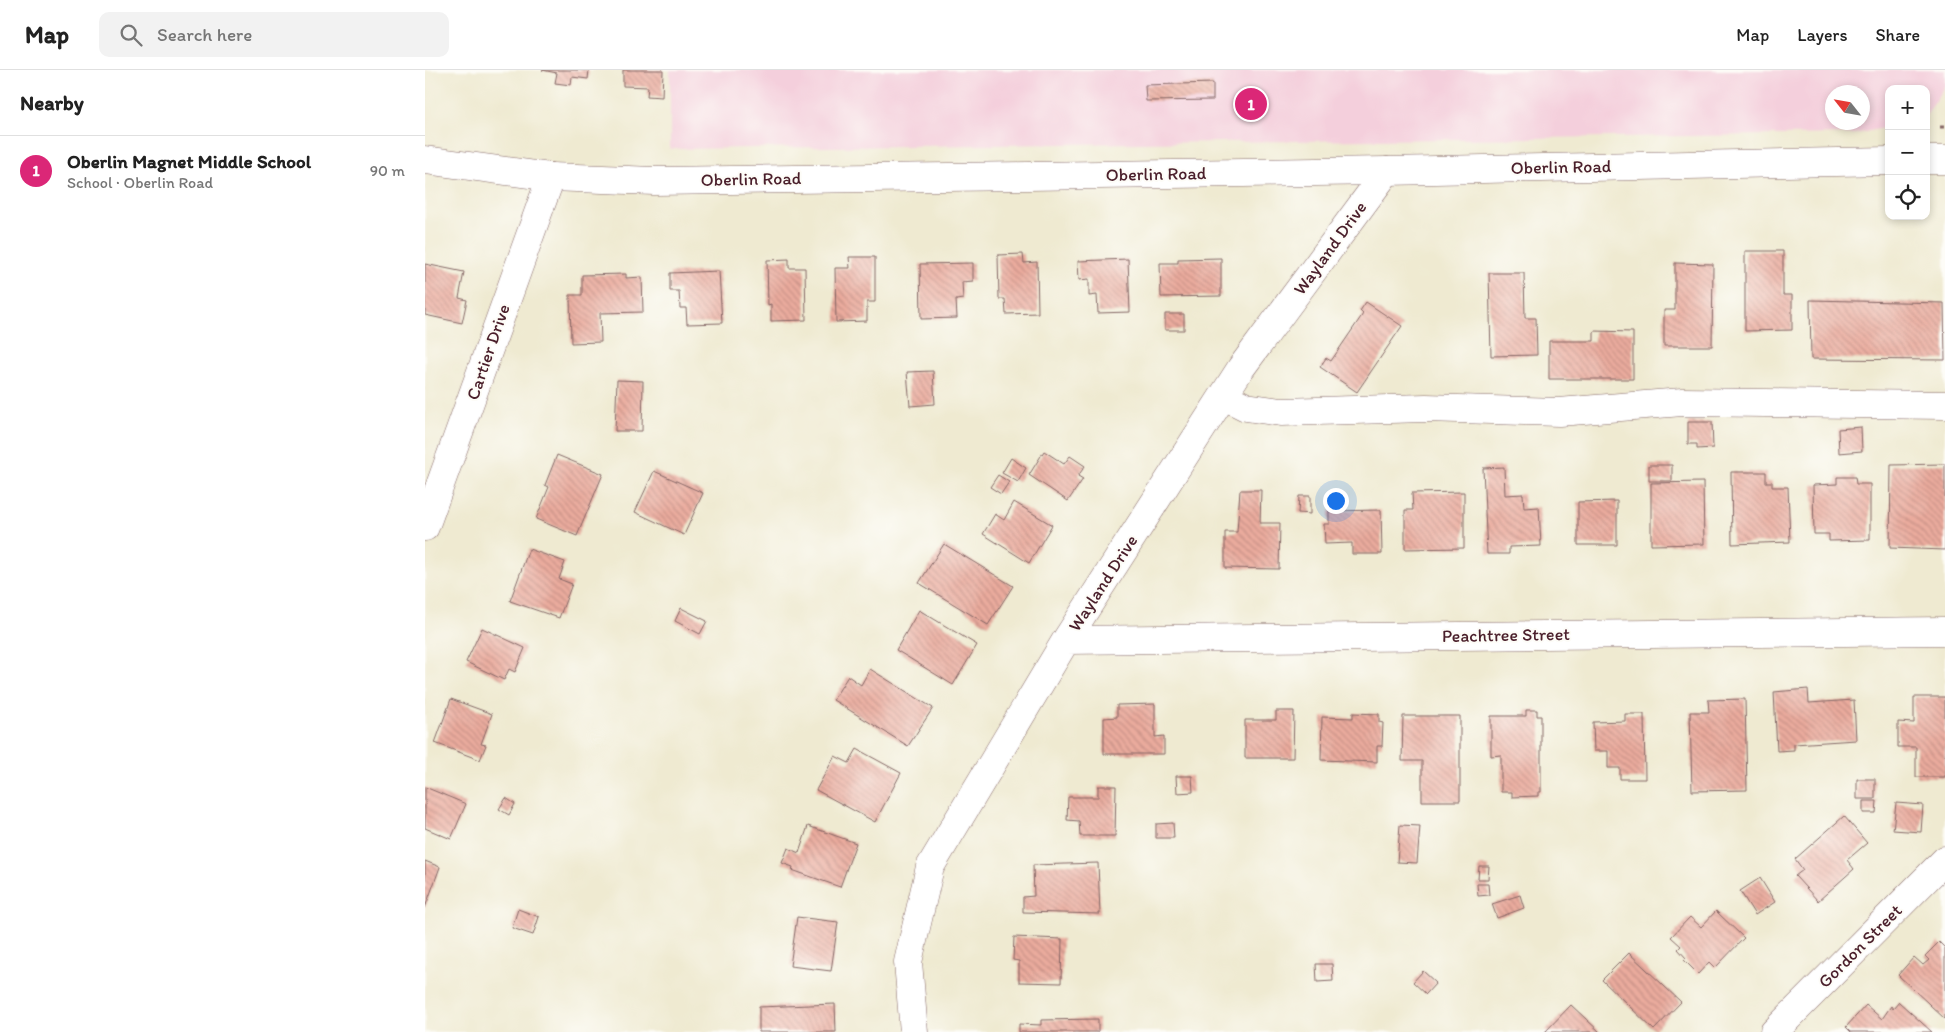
<!DOCTYPE html>
<html lang="en">
<head>
<meta charset="utf-8">
<style>
  :root { --surface:#fff; --page:#f2f2f2; --text:#222; --muted:#767676; --line:#e0e0e0; --accent:#db2777 }
  body { margin:0; font-family:Itim,sans-serif; background:var(--page); color:var(--text) }
  .controls { position:absolute; right:15px; top:15px; display:grid; overflow:hidden; border-radius:10px; box-shadow:0 2px 8px #0003 }
  .controls button { width:45px; height:45px; display:grid; place-items:center; padding:0; border:0; border-bottom:1px solid var(--line); background:var(--surface); color:var(--text); font:25px sans-serif }
  .compass { position:absolute; left:1400px; top:15px; width:45px; height:45px; border-radius:50%; background:var(--surface); box-shadow:0 2px 8px #0003; rotate:301deg }
  .you { position:absolute; left:910px; top:430px; width:18px; height:18px; margin:-12px; border:4px solid #fff; border-radius:50%; background:#1a73e8; box-shadow:0 0 0 8px #1a73e833 }
  .badge { display:grid; place-items:center; width:32px; height:32px; border-radius:50%; background:var(--accent); color:#fff; font-size:16px; font-weight:700 }
  .pin { position:absolute; translate:-50% -50%; border:2px solid #fff; box-shadow:0 1px 5px #0006 }
  .list { margin:0; padding:0; list-style:none }
  h2 { display:flex; justify-content:space-between; align-items:center; height:65px; margin:0; padding:0 20px; font-size:21px }
  h2 small { font-size:16px; font-weight:400; color:var(--muted) }
  .list li { display:grid; grid-template-columns:32px 1fr auto; gap:15px; align-items:center; box-sizing:border-box; height:70px; padding:0 20px; border-top:1px solid var(--line) }
  .list b { display:block; font-size:19px; white-space:nowrap }
  .list p { margin:0; font-size:16px; white-space:nowrap; color:var(--muted) }
  .list em { font-size:16px; font-style:normal; color:var(--muted) }
  .icon { flex:none; width:28px; height:28px; fill:none; stroke:currentColor; stroke-width:2; stroke-linecap:round; stroke-linejoin:round }
  .map { position:relative; flex:none; width:1520px; height:962px; overflow:hidden }
  header { display:flex; align-items:center; gap:30px; box-sizing:border-box; height:70px; padding:0 25px; background:var(--surface); border-bottom:1px solid var(--line) }
  header strong { font-size:24px }
  nav { display:flex; gap:28px; margin-inline-start:auto; font-size:18px }
  .search { width:350px; height:45px; background:var(--page); display:flex; align-items:center; gap:12px; box-sizing:border-box; padding:0 18px; border-radius:10px; color:var(--muted); font-size:19px }
  main { display:flex }
  aside { flex:1; background:var(--surface) }
  .map>svg:first-child { display:block }
  .built { fill:#f4cfdc; fill-rule:evenodd }
  .building { fill:url(#building-back-hatch) }
  .lines { fill:none; stroke-linecap:round; stroke-linejoin:round }
  .minor-casing { stroke:#846665; stroke-width:29 }
  .major-casing { stroke:#846665; stroke-width:29 }
  .path { stroke:#846665; stroke-width:3; stroke-dasharray:4 4; stroke-linecap:butt }
  .minor { stroke:#fff; stroke-width:28 }
  .major { stroke:#fff; stroke-width:28 }
  .labels { text-anchor:middle; stroke-width:4; stroke-linejoin:round; paint-order:stroke }
  .street-label { font-size:18px; fill:#4a1f2b; stroke:#fdfcf7 }
</style>
</head>
<body>
<header>
<strong>Map</strong>
<div class="search"><svg class="icon" aria-label="search" viewBox="0 0 24 24"><circle cx="10" cy="10" r="6"/><path d="M15 15l6 6"/></svg>Search here</div>
<nav><a>Map</a><a>Layers</a><a>Share</a></nav>
</header>
<main>
<aside>
<h2>Nearby<small></small></h2>
<ul class="list">
<li><span class="badge">1</span><div><b>Oberlin Magnet Middle School</b><p>School · Oberlin Road</p></div><em>90 m</em></li>
</ul>
</aside>
<div class="map">
<svg width="1520" height="962" viewBox="0 0 1520 962">
  <defs>
    <pattern id="building-back-hatch" width="6" height="6" patternUnits="userSpaceOnUse" patternTransform="scale(1.25)"><rect width="6" height="6" fill="#ebac9e"/><path d="M-1 5l2 2M0 0l6 6M5-1l2 2" fill="none" stroke="#c08b81"/></pattern>
  </defs>
  <rect width="100%" height="100%" fill="#fdfcf7"/>
  <filter id="ink" filterUnits="userSpaceOnUse"><feTurbulence type="fractalNoise" baseFrequency=".02" numOctaves="2"/><feDisplacementMap in="SourceGraphic" scale="10" xChannelSelector="R" yChannelSelector="G"/><feConvolveMatrix kernelMatrix="1 2 1 2 8 2 1 2 1" color-interpolation-filters="sRGB"/></filter>
  <filter id="wash" filterUnits="userSpaceOnUse"><feTurbulence type="fractalNoise" baseFrequency=".0096" numOctaves="4" result="noise"/><feDisplacementMap in="SourceGraphic" scale="20" xChannelSelector="R" yChannelSelector="G"/><feGaussianBlur stdDeviation="1.12" result="paint"/><feColorMatrix in="noise" values="0 0 0 0 0 0 0 0 0 0 0 0 0 0 0 0 0 1.4 0 .05"/><feComposite in="paint" operator="in"/></filter>
  <g filter="url(#wash)">
    <rect width="100%" height="100%" fill="#efead1"/>
    <path class="built" d="M 245,0 L 1520,0 L 1520,15 L 1501,46 L 1501,19 L 1464,19 L 1464,57 L 1430,64 L 245,79 ZM 1408,22 L 1438,22 L 1438,52 L 1408,52 Z"/>
    <g id="blocks">
      <path class="building" d="M 117,0 L 164,0 L 163,9 L 147,7 L 146,15 L 130,13 L 132,3 Z
        M 198,0 L 238,0 L 237,27 L 222,26 L 223,17 L 198,16 Z
        M 788,13 L 788,30 L 721,31 L 720,15 Z
        M 1320,181 L 1358,181 L 1358,225 L 1367,225 L 1367,260 L 1320,261 Z
        M 598,184 L 599,193 L 612,192 L 613,243 L 581,244 L 580,229 L 574,229 L 573,185 Z
        M 424,187 L 450,187 L 450,232 L 442,232 L 442,251 L 411,252 L 410,198 L 425,198 Z
        M 796,188 L 796,226 L 736,227 L 735,193 L 753,193 L 753,189 Z
        M 364,189 L 364,198 L 380,198 L 381,250 L 346,251 L 346,234 L 343,235 L 342,190 Z
        M 703,189 L 705,242 L 673,243 L 672,225 L 664,226 L 664,209 L 654,210 L 653,191 Z
        M 548,193 L 548,211 L 537,212 L 538,229 L 531,230 L 532,248 L 496,249 L 495,194 Z
        M 1250,193 L 1288,194 L 1287,276 L 1239,276 L 1239,240 L 1250,240 Z
        M 0,194 L 39,202 L 34,228 L 42,230 L 37,253 L 0,245 Z
        M 294,201 L 297,253 L 262,254 L 261,238 L 255,238 L 254,221 L 245,221 L 245,203 Z
        M 1064,203 L 1099,203 L 1100,248 L 1111,248 L 1112,285 L 1066,286 Z
        M 201,204 L 201,208 L 217,207 L 218,242 L 175,243 L 176,272 L 146,273 L 145,225 L 157,225 L 157,205 Z
        M 1385,230 L 1519,233 L 1520,290 L 1386,289 Z
        M 941,232 L 977,256 L 932,322 L 895,297 L 901,288 L 906,291 L 938,244 L 935,241 Z
        M 740,244 L 759,244 L 759,260 L 740,260 Z
        M 1169,261 L 1208,262 L 1208,309 L 1124,309 L 1124,271 L 1169,271 Z
        M 508,301 L 510,334 L 485,336 L 482,302 Z
        M 192,310 L 218,311 L 217,361 L 190,361 Z
        M 1263,352 L 1287,352 L 1288,378 L 1272,379 L 1272,374 L 1263,374 Z
        M 1436,357 L 1437,381 L 1414,383 L 1413,359 Z
        M 619,381 L 639,394 L 645,386 L 660,396 L 653,406 L 658,409 L 643,431 L 604,405 Z
        M 132,385 L 178,404 L 152,466 L 111,449 L 124,417 L 120,415 Z
        M 586,388 L 601,398 L 593,412 L 577,403 Z
        M 1520,394 L 1520,480 L 1465,478 L 1466,395 Z
        M 1224,395 L 1247,395 L 1247,411 L 1224,411 Z
        M 1079,397 L 1080,425 L 1098,424 L 1099,438 L 1114,437 L 1116,476 L 1084,477 L 1084,484 L 1062,484 L 1058,398 Z
        M 229,401 L 278,423 L 259,465 L 210,442 Z
        M 1306,402 L 1341,402 L 1341,412 L 1347,412 L 1347,417 L 1363,417 L 1365,472 L 1307,474 Z
        M 573,405 L 584,412 L 576,424 L 565,417 Z
        M 1412,407 L 1430,407 L 1431,414 L 1445,414 L 1445,470 L 1404,471 L 1404,464 L 1389,464 L 1388,415 L 1412,414 Z
        M 1278,412 L 1279,474 L 1226,475 L 1226,413 Z
        M 815,420 L 836,420 L 835,453 L 855,453 L 854,499 L 800,498 L 800,462 L 812,462 Z
        M 1039,422 L 1039,478 L 980,479 L 980,440 L 988,440 L 987,423 Z
        M 874,426 L 885,426 L 885,444 L 873,443 Z
        M 1192,431 L 1192,475 L 1153,475 L 1153,432 Z
        M 589,432 L 627,455 L 604,493 L 558,464 L 570,444 L 579,450 Z
        M 956,440 L 957,484 L 927,484 L 927,473 L 900,474 L 899,454 L 904,454 L 904,441 Z
        M 519,474 L 588,516 L 563,555 L 494,513 Z
        M 104,479 L 140,492 L 134,509 L 147,514 L 134,548 L 85,531 Z
        M 256,538 L 282,551 L 275,564 L 250,551 Z
        M 494,540 L 552,575 L 528,615 L 471,580 Z
        M 57,558 L 100,578 L 90,602 L 84,599 L 79,610 L 41,592 Z
        M 445,599 L 508,638 L 483,676 L 408,630 L 423,606 L 436,615 Z
        M 1383,619 L 1384,633 L 1429,630 L 1431,670 L 1369,674 L 1369,680 L 1352,681 L 1349,622 Z
        M 1489,627 L 1520,627 L 1520,707 L 1491,707 L 1491,677 L 1473,677 L 1473,652 L 1489,653 Z
        M 26,629 L 67,644 L 56,674 L 61,675 L 55,690 L 10,673 Z
        M 1320,629 L 1322,720 L 1267,721 L 1265,642 L 1284,642 L 1283,630 Z
        M 730,634 L 730,667 L 739,666 L 739,684 L 679,684 L 679,648 L 692,647 L 692,635 Z
        M 1101,640 L 1112,640 L 1112,646 L 1116,646 L 1116,722 L 1113,722 L 1113,726 L 1087,727 L 1087,722 L 1076,722 L 1076,685 L 1066,686 L 1066,646 L 1101,646 Z
        M 851,641 L 869,641 L 868,688 L 820,688 L 820,650 L 851,650 Z
        M 928,643 L 954,644 L 954,652 L 958,653 L 957,676 L 952,676 L 952,692 L 896,690 L 897,647 L 928,648 Z
        M 1200,644 L 1219,644 L 1220,709 L 1195,709 L 1195,698 L 1183,698 L 1183,681 L 1169,681 L 1168,652 L 1200,651 Z
        M 978,646 L 1035,646 L 1035,731 L 997,731 L 997,691 L 977,691 Z
        M 432,679 L 476,703 L 450,752 L 391,720 L 410,686 L 424,693 Z
        M 751,706 L 767,706 L 768,722 L 752,723 Z
        M 1432,709 L 1450,709 L 1450,729 L 1432,729 Z
        M 673,716 L 691,716 L 690,766 L 655,766 L 654,751 L 642,750 L 643,727 L 673,727 Z
        M 0,717 L 41,734 L 26,769 L 0,758 Z
        M 81,728 L 90,734 L 84,745 L 74,739 Z
        M 1438,731 L 1452,731 L 1451,743 L 1438,743 Z
        M 1471,733 L 1498,735 L 1496,762 L 1468,760 Z
        M 1419,746 L 1442,773 L 1422,790 L 1429,799 L 1393,831 L 1370,806 L 1378,800 L 1370,789 Z
        M 748,753 L 749,768 L 731,768 L 731,754 Z
        M 975,755 L 995,756 L 992,793 L 972,792 Z
        M 383,756 L 431,773 L 415,817 L 367,800 L 368,797 L 357,793 L 363,778 L 374,783 Z
        M 0,791 L 15,797 L 0,838 Z
        M 673,793 L 675,844 L 598,842 L 598,827 L 609,826 L 608,795 Z
        M 1054,796 L 1064,796 L 1063,809 L 1053,809 Z
        M 1335,808 L 1350,832 L 1330,845 L 1315,821 Z
        M 1052,814 L 1063,814 L 1064,825 L 1053,826 Z
        M 1095,825 L 1099,838 L 1072,848 L 1067,834 Z
        M 93,839 L 114,847 L 108,865 L 87,858 Z
        M 1291,841 L 1319,868 L 1290,898 L 1284,892 L 1273,904 L 1259,890 L 1261,888 L 1253,879 L 1256,876 L 1246,867 L 1265,847 L 1276,857 Z
        M 372,847 L 413,852 L 406,901 L 365,896 Z
        M 589,867 L 637,869 L 636,913 L 594,912 L 594,891 L 588,890 Z
        M 1514,872 L 1520,878 L 1520,949 L 1473,905 L 1489,887 L 1498,895 L 1504,890 L 1500,886 Z
        M 1204,883 L 1256,932 L 1229,960 L 1177,910 Z
        M 891,894 L 907,894 L 908,911 L 892,912 Z
        M 998,901 L 1011,913 L 1001,924 L 988,912 Z
        M 1474,932 L 1507,962 L 1426,962 L 1421,957 L 1441,935 L 1457,949 L 1466,936 L 1468,939 Z
        M 410,934 L 411,962 L 334,962 L 334,937 Z
        M 1146,935 L 1175,962 L 1120,962 Z
        M 673,949 L 673,962 L 594,962 L 594,954 L 616,955 L 616,950 Z"/>
    </g>
  </g>
  <g filter="url(#ink)">
    <use href="#blocks" fill-opacity="0" stroke="#846665" stroke-width="1"/>
    <g class="lines">
      <g class="minor-casing">
        <path id="minor" d="M 799,326 L 821,337 L 856,342 L 1001,338 L 1134,342 L 1257,332 L 1520,335
          M 0,457 L 126,107
          M 641,570 L 1520,561
          M 489,962 L 483,892 L 505,797 L 641,570 L 816,298 L 962,101
          M 1349,962 L 1520,790"/>
      </g>
      <g class="major-casing">
        <path id="major" d="M 0,90 L 126,107 L 229,111 L 962,101 L 1464,91
          M 1501,90 L 1520,90"/>
      </g>
      <path class="path" d="M 1515,57 L 1520,57"/>
      <use href="#minor" class="minor"/>
      <use href="#major" class="major"/>
    </g>
  </g>
  <g class="labels">
    <g class="street-label">
      <text transform="translate(1136 97) rotate(-1)" y="6">Oberlin Road</text>
      <text transform="translate(731 104) rotate(-1)" y="6">Oberlin Road</text>
      <text transform="translate(326 109) rotate(-1)" y="6">Oberlin Road</text>
      <text transform="translate(905 178) rotate(-54)" y="6">Wayland Drive</text>
      <text transform="translate(63 282) rotate(-71)" y="6">Cartier Drive</text>
      <text transform="translate(678 513) rotate(-57)" y="6">Wayland Drive</text>
      <text transform="translate(1081 565) rotate(-1)" y="6">Peachtree Street</text>
      <text transform="translate(1435 876) rotate(-45)" y="6">Gordon Street</text>
    </g>
  </g>
</svg>
<div class="controls">
<button>+</button>
<button>−</button>
<button><svg class="icon" aria-label="locate" viewBox="0 0 24 24"><circle cx="12" cy="12" r="6"/><path d="M12 2v4M12 18v4M2 12h4M18 12h4"/></svg></button>
</div>
<svg class="compass" viewBox="-18 -18 36 36"><path d="M0-13l5 13h-10z" fill="#e53935"/><path d="M0 13l5-13h-10z" fill="#767676"/></svg>
<div class="you"></div>
<div class="pin badge" style="left:826px;top:34px">1</div>
</div>
</main>
</body>
</html>
